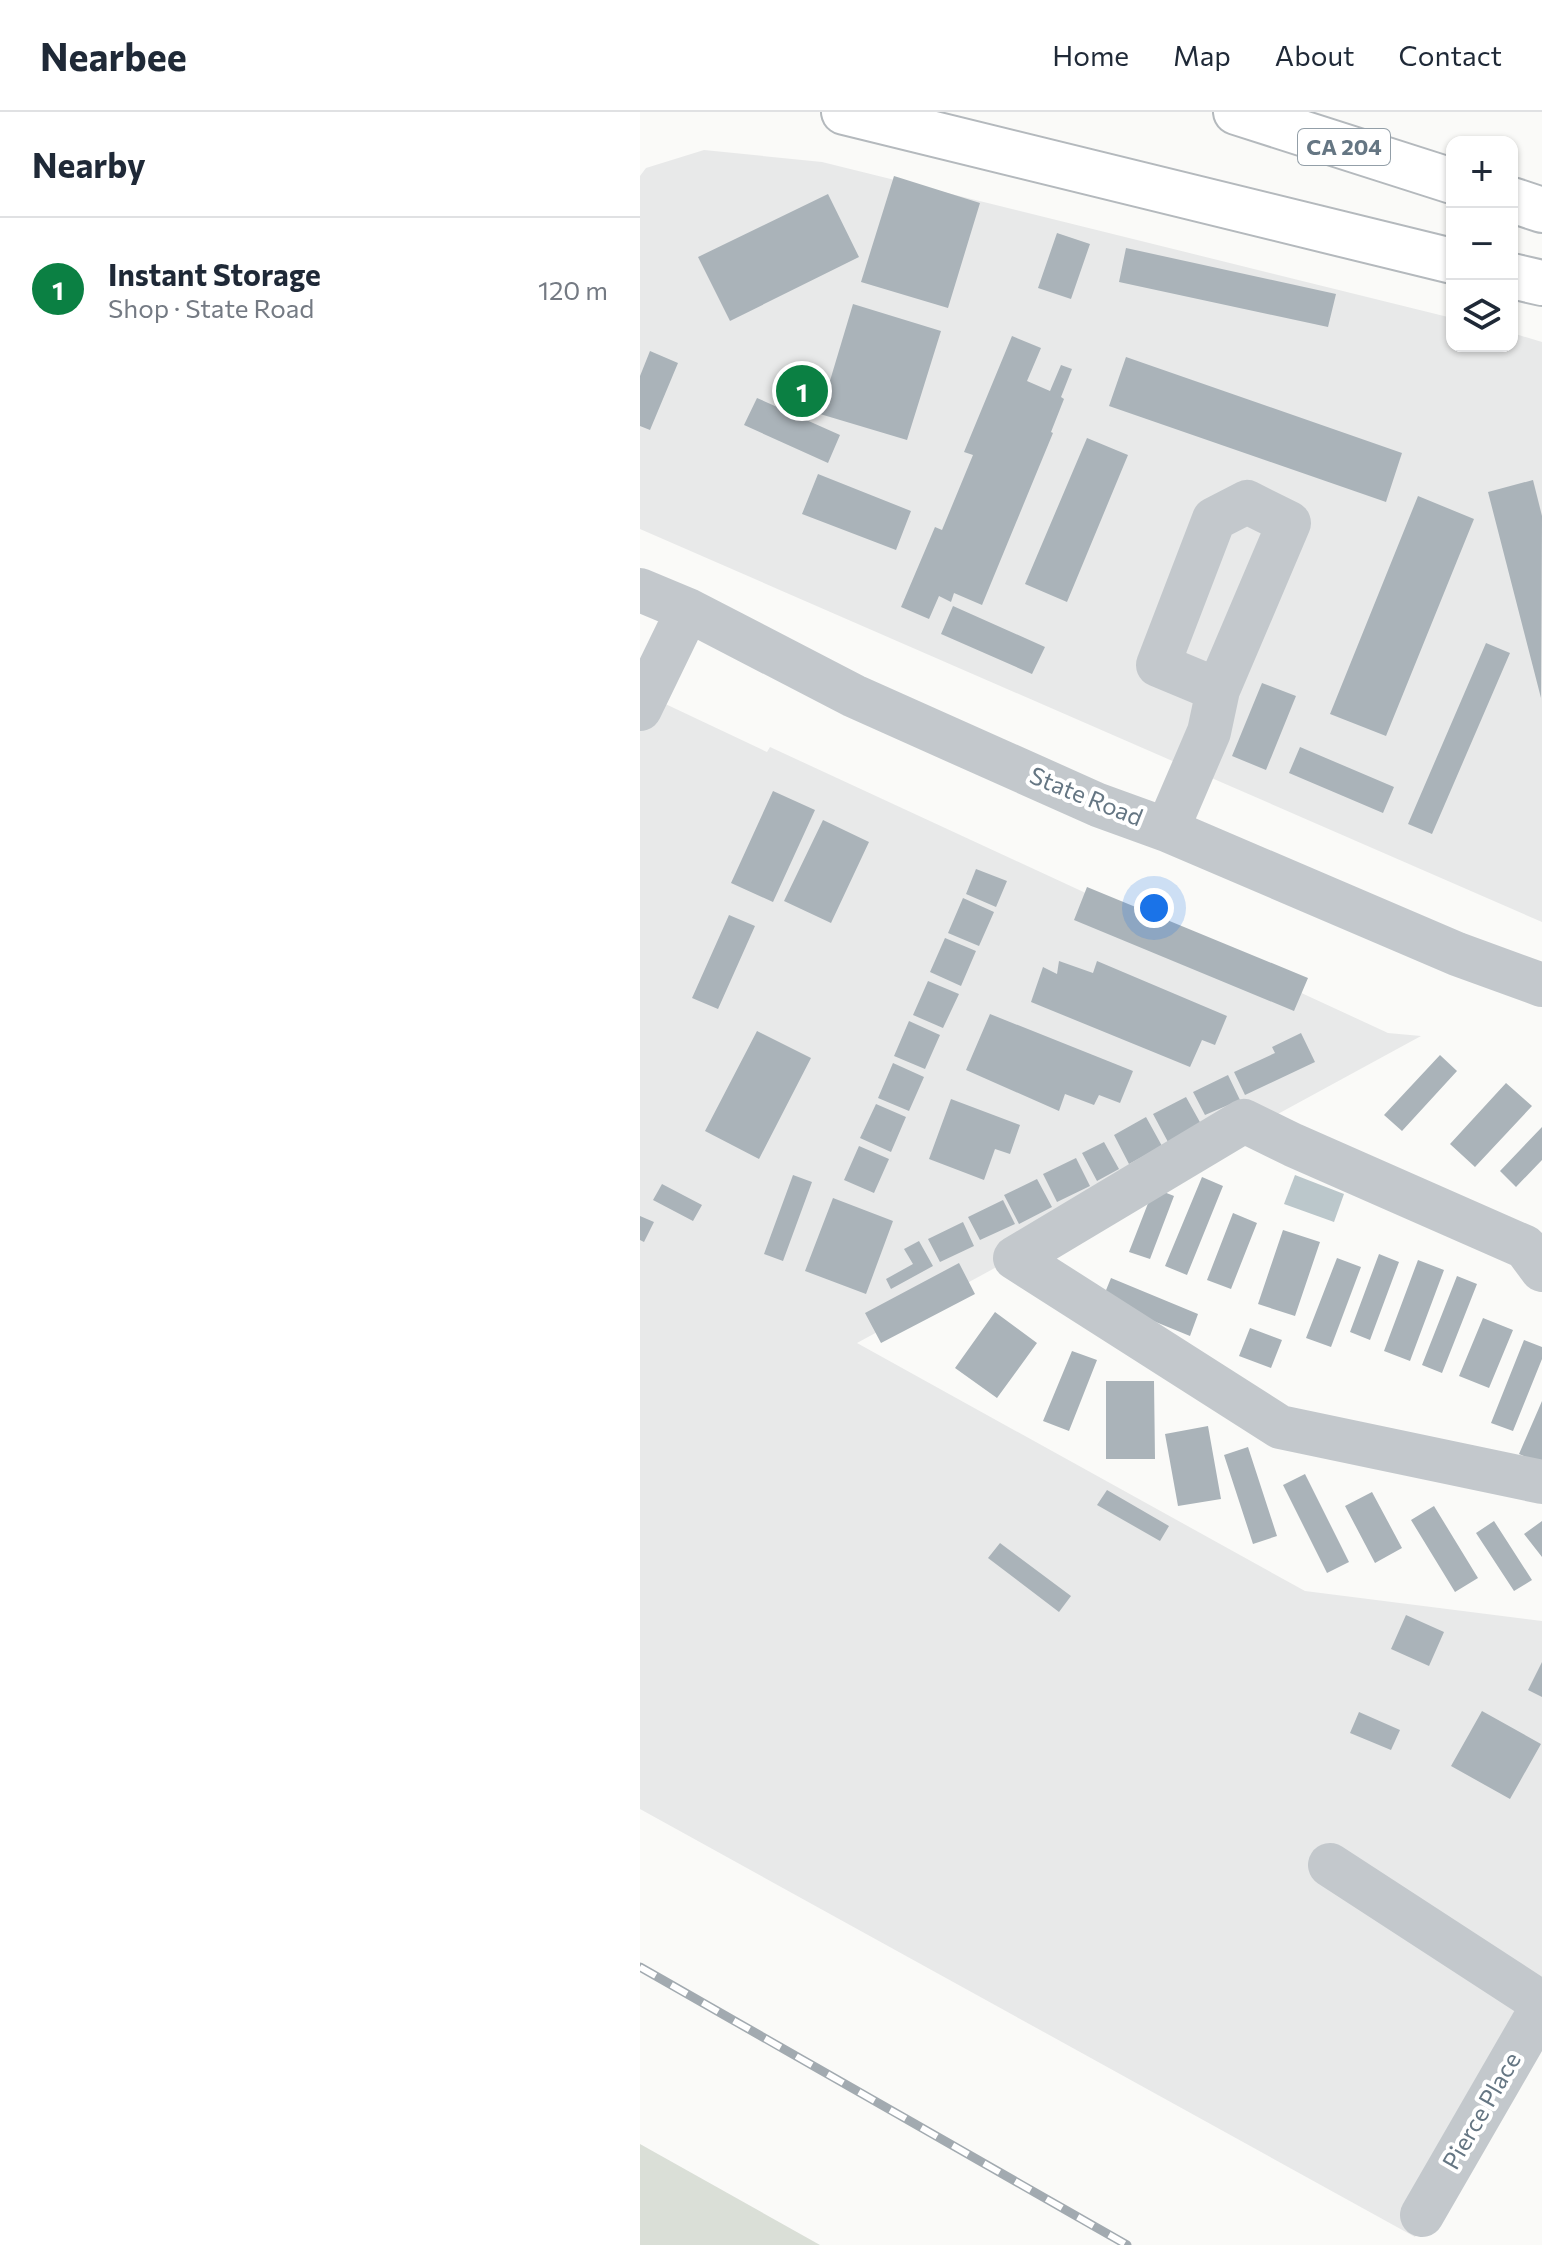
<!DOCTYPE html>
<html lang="en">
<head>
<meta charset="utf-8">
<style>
  :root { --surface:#fff; --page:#f6f6f7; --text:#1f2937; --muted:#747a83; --line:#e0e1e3; --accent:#0b8043 }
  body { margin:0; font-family:Commissioner,sans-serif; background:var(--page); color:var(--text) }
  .controls { position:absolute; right:24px; top:24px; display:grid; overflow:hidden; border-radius:16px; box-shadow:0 2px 6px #0004 }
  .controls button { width:72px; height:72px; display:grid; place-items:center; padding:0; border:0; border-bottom:2px solid var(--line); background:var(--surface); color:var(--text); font:40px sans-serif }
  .you { position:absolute; left:514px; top:796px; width:28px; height:28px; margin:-20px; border:6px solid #fff; border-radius:50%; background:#1a73e8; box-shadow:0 0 0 12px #1a73e833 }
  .badge { display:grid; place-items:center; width:52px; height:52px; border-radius:50%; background:var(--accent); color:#fff; font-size:26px; font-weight:700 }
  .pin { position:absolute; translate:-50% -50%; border:4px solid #fff; box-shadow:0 2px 8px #0006 }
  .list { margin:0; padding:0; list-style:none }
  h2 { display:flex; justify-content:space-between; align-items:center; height:104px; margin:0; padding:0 32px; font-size:34px }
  h2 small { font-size:26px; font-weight:400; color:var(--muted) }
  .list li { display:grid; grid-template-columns:52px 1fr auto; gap:24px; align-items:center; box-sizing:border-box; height:144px; padding:0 32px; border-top:2px solid var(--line) }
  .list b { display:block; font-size:30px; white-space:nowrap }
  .list p { margin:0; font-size:26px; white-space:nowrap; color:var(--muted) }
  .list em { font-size:26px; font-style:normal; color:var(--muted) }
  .icon { flex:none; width:44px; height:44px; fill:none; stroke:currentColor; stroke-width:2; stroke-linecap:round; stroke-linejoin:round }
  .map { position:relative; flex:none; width:902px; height:2133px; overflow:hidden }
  header { display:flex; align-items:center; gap:48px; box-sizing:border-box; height:112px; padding:0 40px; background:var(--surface); border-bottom:2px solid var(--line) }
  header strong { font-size:38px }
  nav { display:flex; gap:44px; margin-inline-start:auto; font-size:28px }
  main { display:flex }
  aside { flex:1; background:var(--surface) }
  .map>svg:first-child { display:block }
  .built { fill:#e8e9e9 }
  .green { fill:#dadfd7 }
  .water { fill:#bbc7cb }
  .building { fill:#aab3b9 }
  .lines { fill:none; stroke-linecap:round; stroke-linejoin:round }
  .highway-casing { stroke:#b4b9bd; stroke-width:48 }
  .minor { stroke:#c3c8cc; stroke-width:44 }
  .highway { stroke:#fff; stroke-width:44 }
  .rail-casing { stroke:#a2aab0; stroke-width:9 }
  .rail { stroke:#fff; stroke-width:6; stroke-dasharray:18; stroke-linecap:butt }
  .labels { text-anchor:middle; stroke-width:8; stroke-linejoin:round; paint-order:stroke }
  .shield { fill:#fff; stroke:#939fa8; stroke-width:2 }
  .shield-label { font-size:22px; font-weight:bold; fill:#657683 }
  .street-label { font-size:24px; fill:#657683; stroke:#fff }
</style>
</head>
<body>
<header>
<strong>Nearbee</strong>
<nav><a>Home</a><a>Map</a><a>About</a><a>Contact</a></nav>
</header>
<main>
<aside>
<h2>Nearby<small></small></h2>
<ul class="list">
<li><span class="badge">1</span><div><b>Instant Storage</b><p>Shop · State Road</p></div><em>120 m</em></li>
</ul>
</aside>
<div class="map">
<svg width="902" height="2133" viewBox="0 0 902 2133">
  <rect width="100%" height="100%" fill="#fafaf8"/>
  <path class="built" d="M 64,38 L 182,50 L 812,206 L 812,234 L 872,234 L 872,221 L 902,230 L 902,810 L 0,417 L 0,64 L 6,56 Z
    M 0,580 L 127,640 L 130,635 L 748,921 L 781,924 L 217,1231 L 665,1479 L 902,1509 L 902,1892 L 775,2125 L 0,1697 Z"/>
  <path class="green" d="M 0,2032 L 180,2133 L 0,2133 Z"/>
  <path class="water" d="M 655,1063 L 704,1082 L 694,1110 L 644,1092 Z"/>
  <path class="building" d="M 254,64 L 340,91 L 308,196 L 221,170 Z
    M 188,82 L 219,145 L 90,209 L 58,145 Z
    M 417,121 L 450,132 L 431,187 L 398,176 Z
    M 486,136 L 696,182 L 688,215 L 479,170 Z
    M 213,192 L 301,219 L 267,328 L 180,302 Z
    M 372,224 L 401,236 L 387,269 L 410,279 L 421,253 L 432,257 L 421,285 L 424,287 L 411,320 L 413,321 L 342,493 L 314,481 L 311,490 L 299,484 L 289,507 L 261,495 L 295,415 L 302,418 L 333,343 L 324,340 Z
    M 10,239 L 38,251 L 10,318 L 0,314 L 0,264 Z
    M 486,245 L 762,341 L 746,390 L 469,294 Z
    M 117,286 L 200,323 L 188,351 L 104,313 Z
    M 447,326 L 488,343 L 427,490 L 385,472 Z
    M 178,362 L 271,399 L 256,438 L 162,402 Z
    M 893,368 L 902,404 L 901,586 L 848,380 Z
    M 778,384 L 834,407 L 746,624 L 690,602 Z
    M 313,494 L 405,535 L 392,562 L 301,522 Z
    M 846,531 L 870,541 L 792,722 L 768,712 Z
    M 622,571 L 656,584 L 626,658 L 592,644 Z
    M 660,635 L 754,675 L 743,701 L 649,661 Z
    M 133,679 L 175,698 L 133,790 L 91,771 Z
    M 183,708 L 229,730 L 191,811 L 144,789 Z
    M 336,757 L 367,769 L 356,795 L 326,782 Z
    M 447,775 L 668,866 L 654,899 L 434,808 Z
    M 323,786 L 354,800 L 339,834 L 308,821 Z
    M 89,803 L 115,814 L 78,897 L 52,886 Z
    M 305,826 L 336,839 L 321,874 L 290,860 Z
    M 419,849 L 453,861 L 457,849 L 587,904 L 575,933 L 562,928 L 550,955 L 391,890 L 403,855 L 417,862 Z
    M 288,869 L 319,882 L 303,916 L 273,903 Z
    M 350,902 L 493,959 L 480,991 L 459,983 L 454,993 L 425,982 L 419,999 L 326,958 Z
    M 269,909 L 300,923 L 285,957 L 254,944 Z
    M 117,919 L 171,946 L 119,1047 L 65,1019 Z
    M 661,921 L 675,950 L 605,983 L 594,960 L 635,941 L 632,935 Z
    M 800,943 L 817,959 L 762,1019 L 744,1003 Z
    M 253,951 L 284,965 L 269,999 L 238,986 Z
    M 588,963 L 600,988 L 565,1003 L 553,980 Z
    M 866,971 L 892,994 L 835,1055 L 810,1032 Z
    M 546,985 L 561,1012 L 528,1030 L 513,1002 Z
    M 311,987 L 380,1013 L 370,1042 L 355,1037 L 344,1068 L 289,1047 Z
    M 236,992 L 266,1005 L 251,1040 L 220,1026 Z
    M 506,1005 L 522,1034 L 489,1052 L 474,1023 Z
    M 902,1015 L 902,1048 L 876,1075 L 860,1059 Z
    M 464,1030 L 479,1057 L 457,1069 L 442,1041 Z
    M 219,1034 L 249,1047 L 234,1081 L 204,1068 Z
    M 436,1046 L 450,1074 L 417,1090 L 403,1062 Z
    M 153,1063 L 172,1070 L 143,1149 L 124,1142 Z
    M 562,1065 L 583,1074 L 547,1163 L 525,1154 Z
    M 397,1067 L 412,1095 L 379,1112 L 364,1083 Z
    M 22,1072 L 62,1093 L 53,1109 L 13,1088 Z
    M 514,1076 L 534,1084 L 510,1147 L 489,1140 Z
    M 193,1086 L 253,1109 L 226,1182 L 165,1159 Z
    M 363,1088 L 375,1112 L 340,1128 L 328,1105 Z
    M 593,1101 L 617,1111 L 591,1177 L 567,1168 Z
    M 0,1104 L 14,1110 L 4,1130 L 0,1128 Z
    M 323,1110 L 334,1134 L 300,1150 L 288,1127 Z
    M 643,1118 L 680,1130 L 655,1204 L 618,1192 Z
    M 279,1129 L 293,1154 L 251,1177 L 246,1167 L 273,1152 L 264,1137 Z
    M 739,1142 L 759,1150 L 730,1228 L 710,1220 Z
    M 697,1146 L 721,1155 L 691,1235 L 666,1226 Z
    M 778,1148 L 804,1158 L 770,1249 L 744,1239 Z
    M 319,1151 L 335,1182 L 241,1231 L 225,1201 Z
    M 817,1164 L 837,1172 L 802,1261 L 782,1253 Z
    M 471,1166 L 558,1202 L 550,1224 L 462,1188 Z
    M 355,1200 L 397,1231 L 357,1286 L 315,1256 Z
    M 843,1206 L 873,1218 L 849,1276 L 819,1264 Z
    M 610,1216 L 642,1228 L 631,1256 L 599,1244 Z
    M 884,1228 L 902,1235 L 902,1247 L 873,1319 L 851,1311 Z
    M 432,1239 L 457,1248 L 429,1319 L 403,1309 Z
    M 466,1269 L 514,1269 L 515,1347 L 466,1347 Z
    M 902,1289 L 902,1352 L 879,1342 Z
    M 568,1314 L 581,1387 L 538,1394 L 525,1322 Z
    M 608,1335 L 637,1424 L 613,1432 L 584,1343 Z
    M 665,1362 L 709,1450 L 687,1461 L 643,1373 Z
    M 467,1378 L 529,1414 L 520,1429 L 457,1393 Z
    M 732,1380 L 762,1436 L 735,1451 L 705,1394 Z
    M 794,1394 L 838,1466 L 815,1480 L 771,1408 Z
    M 854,1409 L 892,1468 L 874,1479 L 836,1421 Z
    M 902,1409 L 902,1445 L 884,1422 Z
    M 360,1431 L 431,1484 L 419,1500 L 348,1446 Z
    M 766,1503 L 804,1520 L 789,1554 L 751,1537 Z
    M 902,1550 L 902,1585 L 888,1578 Z
    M 842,1599 L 901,1632 L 870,1687 L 811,1654 Z
    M 719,1600 L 760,1618 L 751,1638 L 710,1621 Z"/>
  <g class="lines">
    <g class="highway-casing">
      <path id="highway" d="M 204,0 L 812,149
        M 596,0 L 812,69
        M 872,88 L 902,98
        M 872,164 L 902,171"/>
    </g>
    <path class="minor" d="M 0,478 L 48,498 L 214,584 L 458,693 L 527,718 L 817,842 L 902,873
      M 0,597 L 48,498
      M 527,718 L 569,620 L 578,578 L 649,411 L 607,390 L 574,407 L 518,553 L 578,578
      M 902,1158 L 885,1135 L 653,1033 L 604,1009 L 375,1146 L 640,1315 L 902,1370
      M 690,1753 L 902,1891
      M 782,2103 L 902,1895"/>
    <use href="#highway" class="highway"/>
    <g class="rail-casing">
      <path id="rail" d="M 0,1855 L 487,2133"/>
    </g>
    <use href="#rail" class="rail"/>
  </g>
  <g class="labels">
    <rect class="shield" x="658" y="17" width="92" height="36" rx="6"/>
    <g class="shield-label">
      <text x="704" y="43">CA 204</text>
    </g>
    <g class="street-label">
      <text transform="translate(446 685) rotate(22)" y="8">State Road</text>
      <text transform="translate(842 1999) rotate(-60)" y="8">Pierce Place</text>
    </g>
  </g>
</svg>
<div class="controls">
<button>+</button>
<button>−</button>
<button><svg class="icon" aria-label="layers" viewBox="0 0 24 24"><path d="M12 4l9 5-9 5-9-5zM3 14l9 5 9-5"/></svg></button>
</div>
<div class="you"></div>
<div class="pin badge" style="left:162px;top:279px">1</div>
</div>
</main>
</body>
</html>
